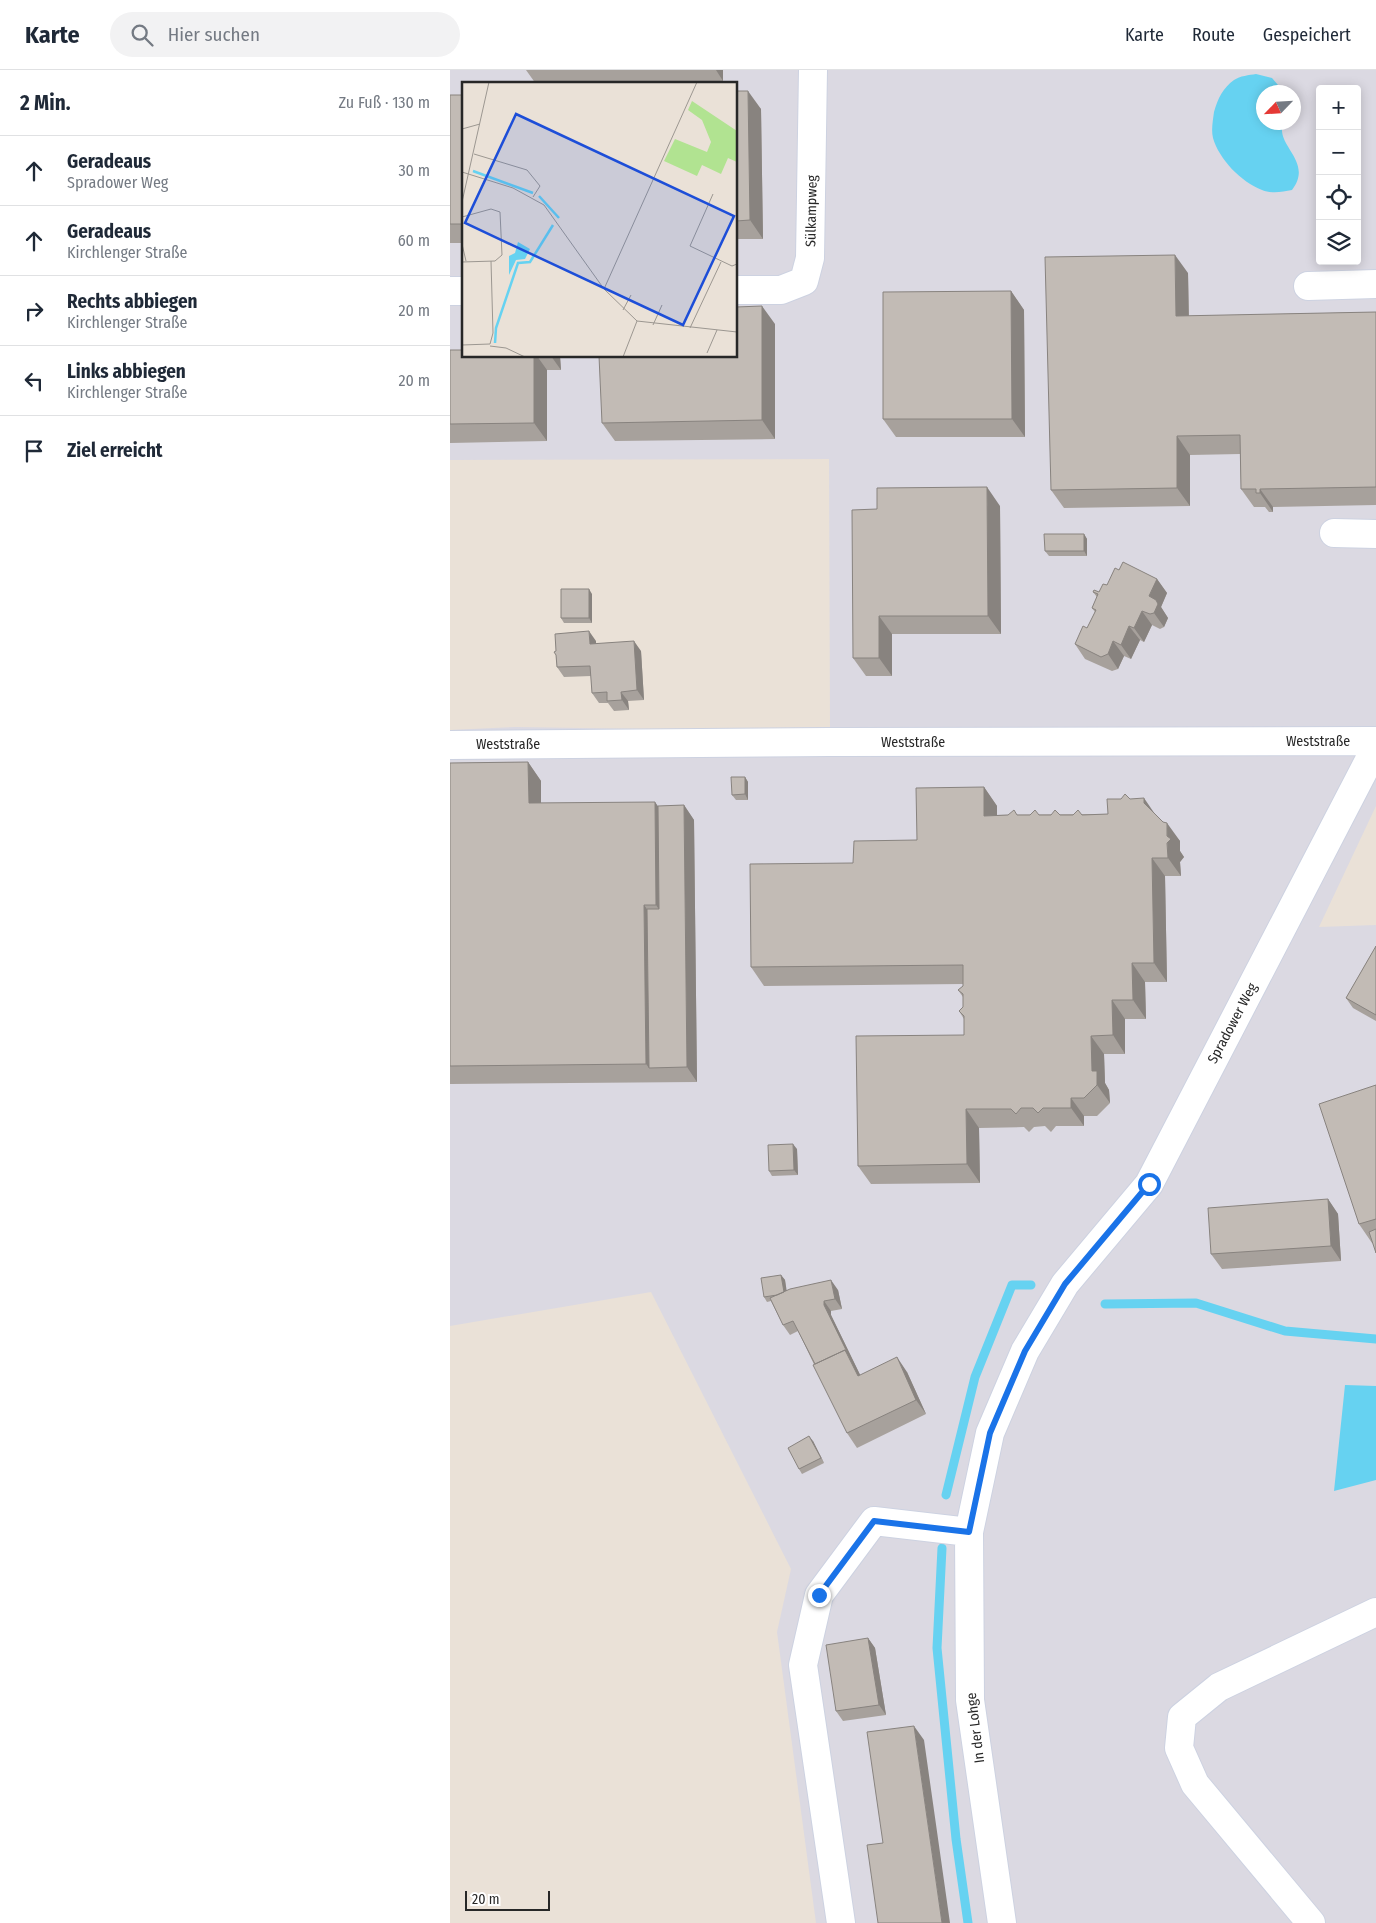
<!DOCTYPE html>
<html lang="de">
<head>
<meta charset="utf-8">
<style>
  :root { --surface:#fff; --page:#f2f2f3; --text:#1f2937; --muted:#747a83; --line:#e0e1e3 }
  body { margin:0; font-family:"Fira Sans Condensed",sans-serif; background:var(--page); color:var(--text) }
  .controls { position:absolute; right:15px; top:15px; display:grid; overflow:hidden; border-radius:5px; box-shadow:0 2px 12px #0003 }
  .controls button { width:45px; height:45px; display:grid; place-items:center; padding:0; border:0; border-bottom:1px solid var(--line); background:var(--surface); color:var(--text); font:25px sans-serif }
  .compass { position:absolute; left:806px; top:15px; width:45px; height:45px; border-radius:50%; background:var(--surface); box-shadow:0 2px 12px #0003; rotate:245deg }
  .scale { position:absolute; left:15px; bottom:12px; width:85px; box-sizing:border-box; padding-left:5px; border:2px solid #272727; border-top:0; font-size:14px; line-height:18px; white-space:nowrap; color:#272727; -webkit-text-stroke:4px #fff; paint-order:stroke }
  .stop { position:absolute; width:15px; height:15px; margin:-11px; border:4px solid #1a73e8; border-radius:50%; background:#fff }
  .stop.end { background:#1a73e8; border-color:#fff; box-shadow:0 1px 5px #0008 }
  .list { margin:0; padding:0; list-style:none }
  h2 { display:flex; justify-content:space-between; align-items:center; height:65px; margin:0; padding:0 20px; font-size:21px }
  h2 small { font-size:16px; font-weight:400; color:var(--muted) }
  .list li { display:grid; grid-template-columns:32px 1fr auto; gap:15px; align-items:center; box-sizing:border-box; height:70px; padding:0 20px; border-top:1px solid var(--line) }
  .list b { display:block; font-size:19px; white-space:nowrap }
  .list p { margin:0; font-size:16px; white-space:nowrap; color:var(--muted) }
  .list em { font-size:16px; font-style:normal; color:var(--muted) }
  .icon { flex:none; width:28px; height:28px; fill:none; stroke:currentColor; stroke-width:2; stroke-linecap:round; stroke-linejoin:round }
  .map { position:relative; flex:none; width:926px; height:1853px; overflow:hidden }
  header { display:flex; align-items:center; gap:30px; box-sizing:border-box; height:70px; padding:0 25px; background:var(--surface); border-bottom:1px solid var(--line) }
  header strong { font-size:24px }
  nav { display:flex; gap:28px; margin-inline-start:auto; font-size:18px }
  .search { width:350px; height:45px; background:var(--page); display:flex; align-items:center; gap:12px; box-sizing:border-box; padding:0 18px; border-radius:28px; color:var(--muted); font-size:19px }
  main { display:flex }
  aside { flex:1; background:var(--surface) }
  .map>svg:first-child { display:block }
  .industrial { fill:#dbd9e2; fill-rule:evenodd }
  .water { fill:#66d2f1 }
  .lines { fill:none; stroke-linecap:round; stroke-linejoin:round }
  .stream { stroke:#66d2f1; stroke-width:9 }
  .minor-casing { stroke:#cdd2e1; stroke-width:30 }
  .minor { stroke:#fff; stroke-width:28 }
  .wall { fill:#a7a19c }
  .shaded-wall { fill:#88837f }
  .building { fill:#c2bbb5; stroke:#88837f }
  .route { stroke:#1a73e8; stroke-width:6 }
  .labels { text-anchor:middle; stroke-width:4.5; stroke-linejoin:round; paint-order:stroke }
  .street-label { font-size:14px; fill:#272727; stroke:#fff }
  .inset-river { fill:none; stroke:#66d2f1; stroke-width:2.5 }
  .inset-road { fill:none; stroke:#9c9791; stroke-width:1 }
  .view { fill:#1d4ed8; fill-opacity:0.15; stroke:#1d4ed8; stroke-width:2.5 }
  .inset-edge { fill:none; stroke:#272727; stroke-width:2.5 }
</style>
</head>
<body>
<header>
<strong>Karte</strong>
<div class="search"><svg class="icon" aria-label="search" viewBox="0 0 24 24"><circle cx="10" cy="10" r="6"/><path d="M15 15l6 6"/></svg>Hier suchen</div>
<nav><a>Karte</a><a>Route</a><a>Gespeichert</a></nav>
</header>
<main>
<aside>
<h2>2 Min.<small>Zu Fuß · 130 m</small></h2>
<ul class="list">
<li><svg class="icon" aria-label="ahead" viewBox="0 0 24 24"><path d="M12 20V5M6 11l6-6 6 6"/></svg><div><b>Geradeaus</b><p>Spradower Weg</p></div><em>30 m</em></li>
<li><svg class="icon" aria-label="ahead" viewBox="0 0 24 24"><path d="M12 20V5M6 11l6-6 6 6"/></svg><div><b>Geradeaus</b><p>Kirchlenger Straße</p></div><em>60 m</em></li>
<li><svg class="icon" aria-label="right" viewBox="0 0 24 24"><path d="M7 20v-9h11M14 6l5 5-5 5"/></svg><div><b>Rechts abbiegen</b><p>Kirchlenger Straße</p></div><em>20 m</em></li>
<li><svg class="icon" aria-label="left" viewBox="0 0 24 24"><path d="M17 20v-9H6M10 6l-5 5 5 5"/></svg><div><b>Links abbiegen</b><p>Kirchlenger Straße</p></div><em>20 m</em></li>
<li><svg class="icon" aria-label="arrive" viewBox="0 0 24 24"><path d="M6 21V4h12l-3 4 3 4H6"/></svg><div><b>Ziel erreicht</b></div></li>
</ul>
</aside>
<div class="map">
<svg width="926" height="1853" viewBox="0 0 926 1853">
  <rect width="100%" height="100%" fill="#eae1d7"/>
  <path class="industrial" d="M 0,0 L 926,0 L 926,736 L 869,857 L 926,855 L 926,1853 L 366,1853 L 327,1562 L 341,1499 L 201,1222 L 0,1256 L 0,660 L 66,657 L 257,660 L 380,657 L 379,389 L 0,390 ZM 14,14 L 286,14 L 286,286 L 14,286 ZM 870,19 L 907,19 L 907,191 L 870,191 ZM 814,22 L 844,22 L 844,52 L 814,52 Z"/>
  <path class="water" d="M 806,4 L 822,8 L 834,22 L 814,22 L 814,52 L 833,53 C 825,76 864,91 842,120 C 832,122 822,124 812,120 C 791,112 769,89 763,68 C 761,60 763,50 764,42 C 768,28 773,18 784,10 C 790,6 799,5 806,4 Z
    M 895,1315 L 926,1316 L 926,1410 L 884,1421 Z"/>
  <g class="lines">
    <path class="stream" d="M 655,1234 L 746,1233 L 835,1261 L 926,1269
      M 496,1425 L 525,1307 L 562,1215 L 581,1215
      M 492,1478 L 487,1578 L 506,1769 L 518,1853"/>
    <g class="minor-casing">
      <path id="minor" d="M 858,216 L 926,214
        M 286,220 L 331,220 L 354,211 L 360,188 L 363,0
        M 0,221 L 14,221
        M 884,463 L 926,464
        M 0,675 L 380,672 L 926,671
        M 391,1853 L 353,1595 L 369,1525 L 424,1451 L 519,1462
        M 552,1853 L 520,1630 L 519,1462 L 540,1363 L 575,1281 L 615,1214 L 699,1114 L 926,677
        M 861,1853 L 745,1714 L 729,1678 L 732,1647 L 769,1617 L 926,1542"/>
    </g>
    <use href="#minor" class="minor"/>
  </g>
  <path class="wall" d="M 76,0 L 273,0 L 273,11 L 136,14 L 86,14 Z
    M 286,21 L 311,39 L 313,169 L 286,169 Z
    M 0,25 L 14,25 L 14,173 L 0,173 Z
    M 738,203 L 739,246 L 926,242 L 926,435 L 823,437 L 823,442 L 819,442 L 815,437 L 804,437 L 791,419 L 790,384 L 740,385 L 740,436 L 614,438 L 601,420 Z
    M 561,221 L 574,240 L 575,367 L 446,367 L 433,349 Z
    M 325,254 L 325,369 L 165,371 L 152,353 Z
    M 0,280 L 14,286 L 110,286 L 111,300 L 97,300 L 97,371 L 0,373 Z
    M 550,436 L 551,564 L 442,564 L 442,606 L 416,606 L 403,588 L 427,439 Z
    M 634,464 L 637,469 L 637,486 L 599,486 L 595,481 Z
    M 669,500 L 707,509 L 717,523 L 711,537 L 718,548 L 714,557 L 710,559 L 702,555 L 694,572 L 690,570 L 681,589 L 674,586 L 668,599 L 662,601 L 635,589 L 625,574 L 637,558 L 645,542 L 642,538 L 647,527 L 643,522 L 649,522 L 657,515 Z
    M 142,524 L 142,553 L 114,553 L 111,548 Z
    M 146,571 L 146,574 L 191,581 L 194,630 L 178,631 L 179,640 L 164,641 L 158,633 L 149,633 L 142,623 L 141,606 L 114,607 L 107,597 L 106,585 Z
    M 78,692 L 91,711 L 91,733 L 208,736 L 234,735 L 244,750 L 247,1012 L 0,1014 L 0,693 Z
    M 295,707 L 298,712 L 298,730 L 286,730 L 282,725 Z
    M 534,717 L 547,736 L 547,745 L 658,744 L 680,729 L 704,743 L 730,771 L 730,781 L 734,787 L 730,792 L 731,806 L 715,806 L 717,912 L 695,912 L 696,949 L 675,949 L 675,984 L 654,984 L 655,1013 L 659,1020 L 660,1033 L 647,1046 L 634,1046 L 634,1056 L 606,1056 L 601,1062 L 595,1056 L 584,1057 L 579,1062 L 574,1057 L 529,1058 L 530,1113 L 421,1114 L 408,1096 L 514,965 L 514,949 L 509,941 L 513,937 L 513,927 L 508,920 L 513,916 L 513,914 L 314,916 L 301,897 L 403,793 L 467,770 Z
    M 926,876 L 926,951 L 903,938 L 896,928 Z
    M 926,1015 L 926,1183 L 923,1173 L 922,1173 L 909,1154 Z
    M 347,1079 L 348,1105 L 322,1106 L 319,1101 Z
    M 878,1129 L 888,1144 L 891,1191 L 772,1199 L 761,1184 Z
    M 331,1205 L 335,1210 L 336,1220 L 388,1220 L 392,1239 L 381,1241 L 381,1245 L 410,1305 L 457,1302 L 476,1344 L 407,1378 L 397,1363 L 348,1261 L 340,1265 L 333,1255 L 321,1231 L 317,1232 L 314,1227 Z
    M 363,1371 L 374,1393 L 352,1404 L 349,1399 Z
    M 418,1568 L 425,1578 L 436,1645 L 393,1651 L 386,1641 Z"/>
  <path class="shaded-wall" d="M 266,0 L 273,0 L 273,11 Z
    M 298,21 L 311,39 L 313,169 L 300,150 Z
    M 725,185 L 738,203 L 739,264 L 726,246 Z
    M 561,221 L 574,240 L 575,367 L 562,349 Z
    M 312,236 L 325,254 L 325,369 L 312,350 Z
    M 84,286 L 87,286 L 97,300 L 97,371 L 84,353 Z
    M 101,286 L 110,286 L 111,300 Z
    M 727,366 L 740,385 L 740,436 L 727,418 Z
    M 537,417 L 550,436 L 551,564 L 538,546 Z
    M 810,419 L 823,437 L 823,442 L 810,423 Z
    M 634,464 L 637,469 L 637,486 L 634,481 Z
    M 707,509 L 717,523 L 711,537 L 718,548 L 714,557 L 704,543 L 699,526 Z
    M 139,519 L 142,524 L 142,553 L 139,548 Z
    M 692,541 L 702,555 L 694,572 L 684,558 Z
    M 429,546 L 442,564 L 442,606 L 429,588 Z
    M 679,556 L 690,570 L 681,589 L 671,575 Z
    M 139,561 L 146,571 L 146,584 L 140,574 Z
    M 184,571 L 191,581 L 194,630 L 187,620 Z
    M 663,571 L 674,586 L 668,599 L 658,584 Z
    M 171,622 L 178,631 L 179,640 L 172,630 Z
    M 78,692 L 91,711 L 91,751 L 79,733 Z
    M 295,707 L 298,712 L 298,730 L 295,724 Z
    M 534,717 L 547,736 L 547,764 L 534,746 Z
    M 694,728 L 707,747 L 694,733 Z
    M 205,732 L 218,750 L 219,854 L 206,835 Z
    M 234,735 L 244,750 L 247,1012 L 237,997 Z
    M 717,753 L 730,771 L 730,781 L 734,787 L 730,792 L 731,806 L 718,788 Z
    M 702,788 L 715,806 L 717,912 L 704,893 Z
    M 194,835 L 207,853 L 199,998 L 196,994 Z
    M 682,893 L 695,912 L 696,949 L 683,930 Z
    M 662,930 L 675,949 L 675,984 L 663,965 Z
    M 641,966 L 654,984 L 655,1013 L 659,1020 L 660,1033 L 647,1015 L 642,1001 Z
    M 621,1028 L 634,1046 L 634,1056 L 621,1038 Z
    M 516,1039 L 529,1058 L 530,1113 L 517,1094 Z
    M 343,1074 L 347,1079 L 348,1105 L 344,1100 Z
    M 878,1129 L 888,1144 L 891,1191 L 881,1176 Z
    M 331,1205 L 335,1210 L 338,1229 L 334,1224 Z
    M 381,1210 L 388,1220 L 392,1239 L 385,1229 Z
    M 374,1231 L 381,1241 L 381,1245 L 418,1321 L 408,1306 L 374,1235 Z
    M 447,1287 L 457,1302 L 476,1344 L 466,1330 Z
    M 359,1366 L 363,1371 L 374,1393 L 371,1388 Z
    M 418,1568 L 425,1578 L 436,1645 L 429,1635 Z
    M 464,1656 L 474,1670 L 500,1853 L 492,1853 Z"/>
  <path class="building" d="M 286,21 L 298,21 L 300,150 L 286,151 Z
    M 0,25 L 14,25 L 14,154 L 0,154 Z
    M 725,185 L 726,246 L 926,242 L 926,417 L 810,419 L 810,423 L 806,423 L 806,419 L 791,419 L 790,365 L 727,366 L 727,418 L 601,420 L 595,187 Z
    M 561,221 L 562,349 L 433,349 L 433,222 Z
    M 312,236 L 312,350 L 152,353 L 149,286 L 286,286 L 286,237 Z
    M 0,280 L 14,280 L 14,286 L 84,286 L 84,353 L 0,354 Z
    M 537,417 L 538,546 L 429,546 L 429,588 L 403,588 L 402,440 L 427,439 L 427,418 Z
    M 594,464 L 634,464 L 634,481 L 595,481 Z
    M 673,492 L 707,509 L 699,526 L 706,530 L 708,534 L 704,543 L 700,544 L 692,541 L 684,558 L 679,556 L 671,575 L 663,571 L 658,584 L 651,587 L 625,574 L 633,556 L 637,558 L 646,540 L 642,538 L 648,524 L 643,522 L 644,520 L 649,522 L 653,514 L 657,515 L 665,498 L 669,500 Z
    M 111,519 L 139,519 L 139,548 L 111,548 Z
    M 139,561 L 140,574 L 184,571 L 187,620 L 171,622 L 172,630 L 157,631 L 157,622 L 142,623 L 140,596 L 107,597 L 106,585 L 104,582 L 106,581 L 105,564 Z
    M 78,692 L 79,733 L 205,732 L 206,835 L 194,835 L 196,994 L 0,996 L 0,693 Z
    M 281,707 L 295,707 L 295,724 L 282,725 Z
    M 534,717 L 534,746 L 558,745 L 564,740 L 567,745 L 580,745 L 585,740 L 589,745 L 601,745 L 605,740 L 610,745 L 623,745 L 628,740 L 632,745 L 658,744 L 657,729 L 671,729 L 675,724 L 680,729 L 694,728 L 694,733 L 713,752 L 717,753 L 717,766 L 721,769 L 717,773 L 718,788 L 702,788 L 704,893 L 682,893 L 683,930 L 662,930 L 663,965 L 641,966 L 642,1001 L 647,1001 L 647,1015 L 634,1028 L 621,1028 L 621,1038 L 593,1038 L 588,1043 L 583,1038 L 571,1038 L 566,1044 L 561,1039 L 516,1039 L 517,1094 L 408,1096 L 406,966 L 514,965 L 514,946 L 509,941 L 513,937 L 513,924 L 508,920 L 513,916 L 513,895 L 301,897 L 300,794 L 403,793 L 404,771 L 467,770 L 466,718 Z
    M 234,735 L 237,997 L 199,998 L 197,839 L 209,839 L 208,736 Z
    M 926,876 L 926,945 L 896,928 Z
    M 926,1015 L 926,1149 L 909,1154 L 869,1034 Z
    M 343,1074 L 344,1100 L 319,1101 L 318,1075 Z
    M 878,1129 L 881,1176 L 761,1184 L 758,1138 Z
    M 926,1159 L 926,1183 L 919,1162 Z
    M 331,1205 L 334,1222 L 327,1225 L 314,1227 L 311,1208 Z
    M 381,1210 L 385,1229 L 374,1231 L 374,1235 L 398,1284 L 395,1280 L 365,1294 L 343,1251 L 333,1255 L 320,1228 L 340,1219 Z
    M 395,1280 L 408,1306 L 447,1287 L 466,1330 L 397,1363 L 363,1295 Z
    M 359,1366 L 371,1388 L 349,1399 L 338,1378 Z
    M 418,1568 L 429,1635 L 386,1641 L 376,1575 Z
    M 464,1656 L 492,1853 L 428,1853 L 417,1775 L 433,1773 L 417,1662 Z"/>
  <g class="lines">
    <path class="route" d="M 369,1525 L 424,1451 L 519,1462 L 540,1363 L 575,1281 L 615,1214 L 699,1114"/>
  </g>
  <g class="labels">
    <g class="street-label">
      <text transform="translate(361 141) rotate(-89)" y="5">Sülkampweg</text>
      <text x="868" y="676">Weststraße</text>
      <text x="463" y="677">Weststraße</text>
      <text x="58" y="679">Weststraße</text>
      <text transform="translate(782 953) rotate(-62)" y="5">Spradower Weg</text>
      <text transform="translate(525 1658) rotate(-97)" y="5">In der Lohge</text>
    </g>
  </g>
  <g transform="translate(12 12)">
    <rect width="275" height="275" fill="#eae1d7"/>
    <path d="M 230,19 L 275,49 L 275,80 L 266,76 L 259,92 L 240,83 L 235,94 L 202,79 L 213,57 L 245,70 L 249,60 L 240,38 L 226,28 Z" fill="#b1e391"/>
    <path d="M 56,160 L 68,167 L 63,177 L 54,178 L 47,193 L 47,174 L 53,171 Z" fill="#66d2f1"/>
    <path class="inset-river" d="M 11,89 L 71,111M 77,114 L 97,136M 33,261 L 34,246 L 56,181 L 68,180 L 91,143"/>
    <path class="inset-road" d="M 0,47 L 18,42M 12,72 L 65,88 L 78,104 L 71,115M 0,90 L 51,106 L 82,123 L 142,207 L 175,239 L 275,250M 251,112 L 228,164 L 270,184 L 275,182M 0,120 L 27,0M 0,135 L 29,127 L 38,130 L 40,173 L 33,179 L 0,180M 0,162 L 4,179M 142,207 L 235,0M 161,228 L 169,213M 191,243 L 200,223M 228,246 L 259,180M 0,263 L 28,262 L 31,251 L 29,179M 28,264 L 44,266 L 63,275M 245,271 L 255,248M 161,275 L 175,239"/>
    <path class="view" d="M 54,32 L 272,134 L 221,243 L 3,141 Z"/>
    <rect width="275" height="275" class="inset-edge"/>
  </g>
</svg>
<div class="controls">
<button>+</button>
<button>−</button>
<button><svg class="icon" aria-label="locate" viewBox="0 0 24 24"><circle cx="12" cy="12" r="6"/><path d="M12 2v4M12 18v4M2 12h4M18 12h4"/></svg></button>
<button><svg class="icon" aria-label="layers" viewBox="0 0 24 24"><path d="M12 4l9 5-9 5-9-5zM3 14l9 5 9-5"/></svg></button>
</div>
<svg class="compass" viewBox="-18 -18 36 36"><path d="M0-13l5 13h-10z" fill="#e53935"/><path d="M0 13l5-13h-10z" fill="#747a83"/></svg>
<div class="scale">20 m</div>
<div class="stop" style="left:699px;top:1114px"></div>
<div class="stop end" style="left:369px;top:1525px"></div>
</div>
</main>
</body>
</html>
